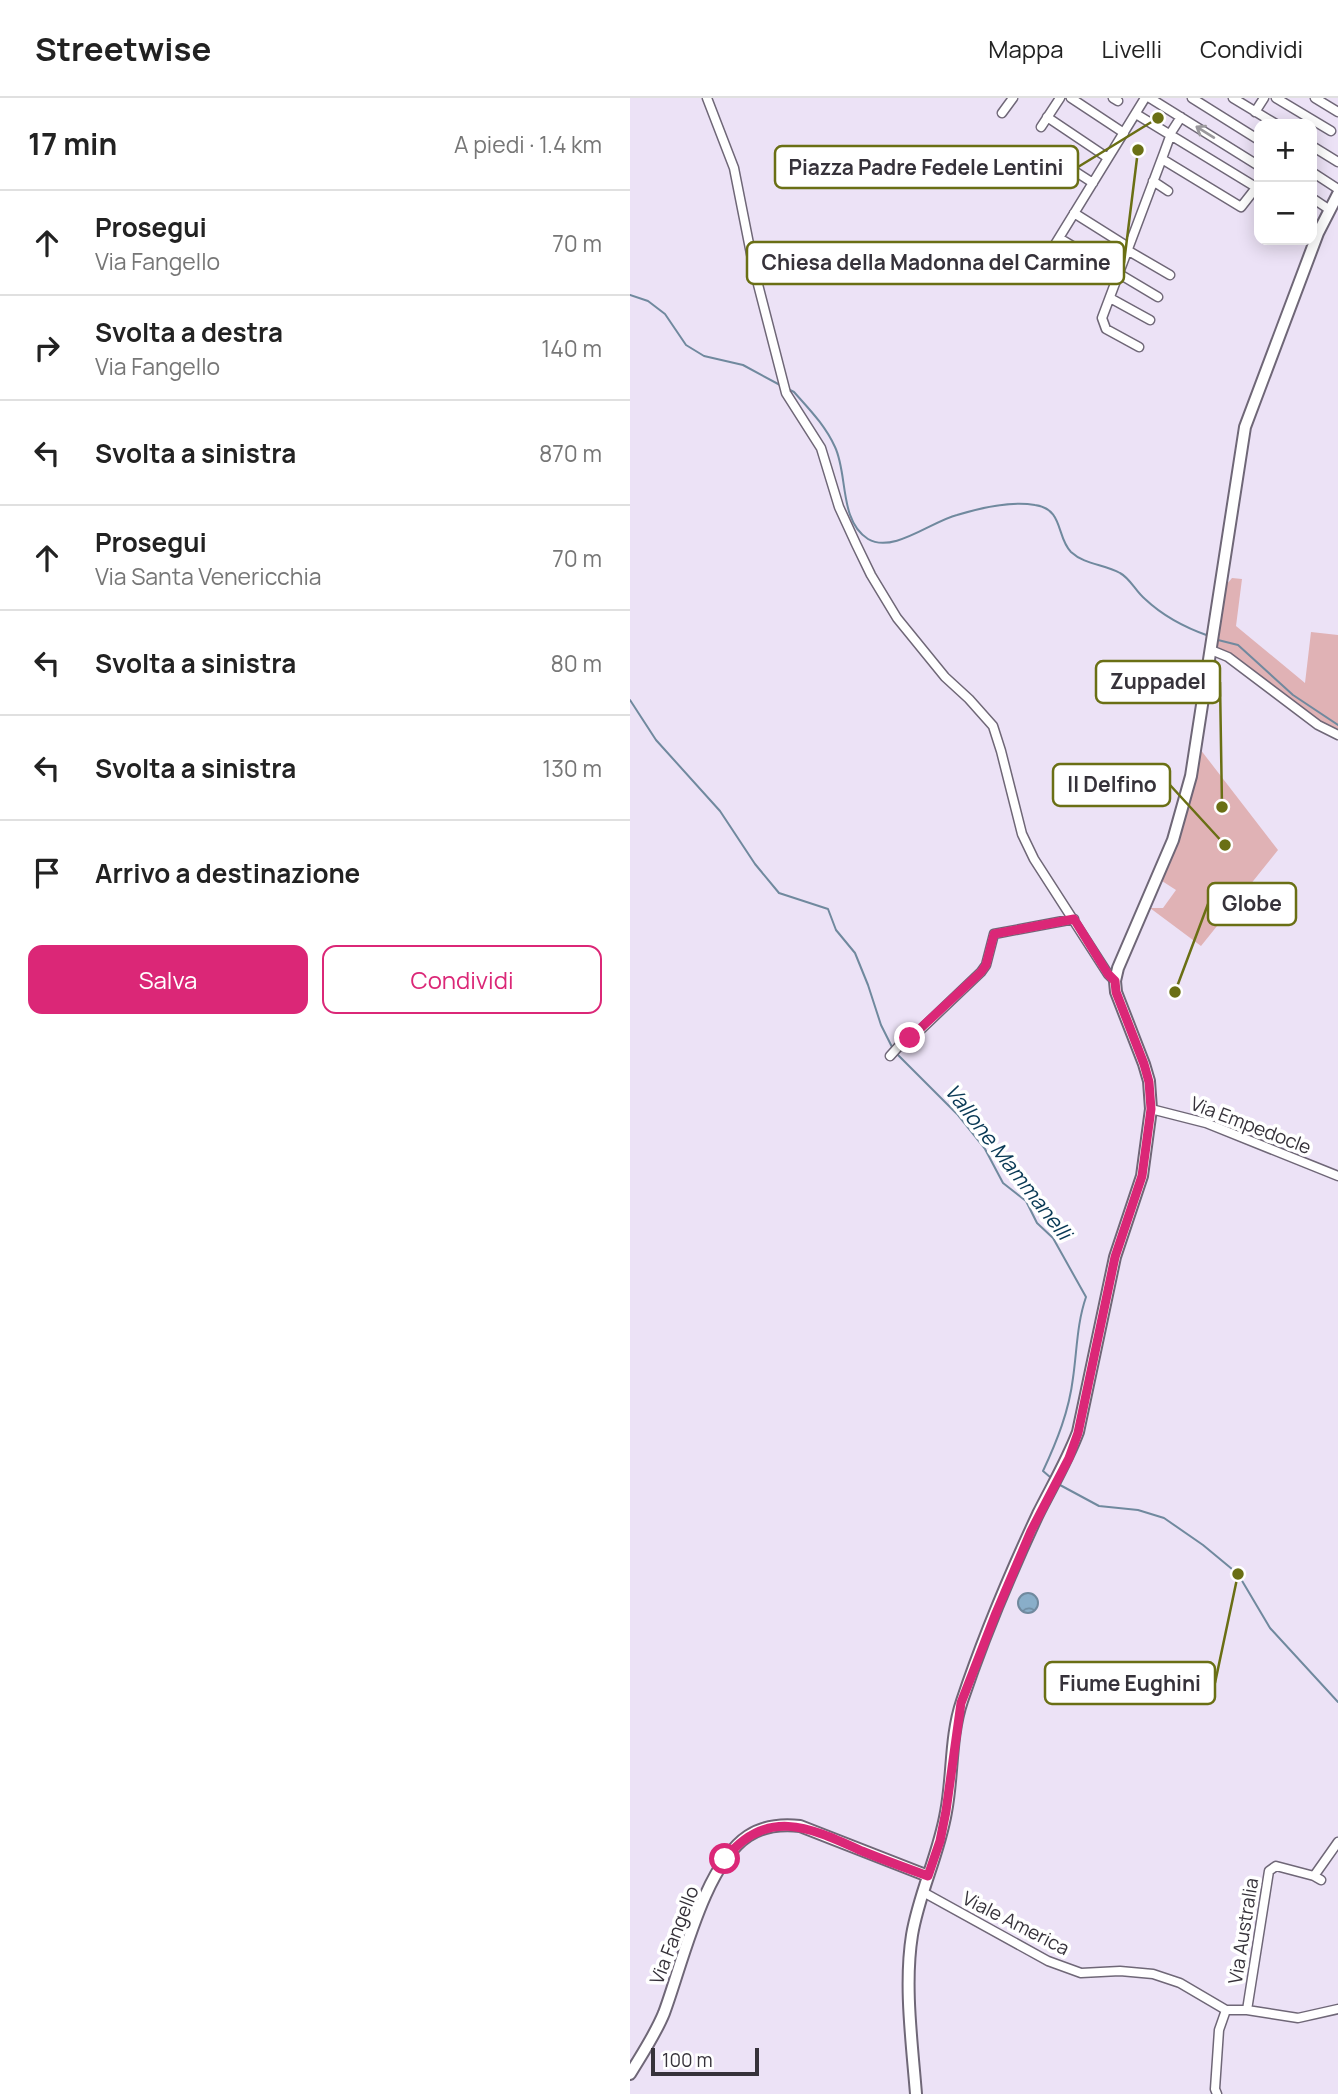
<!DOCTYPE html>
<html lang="it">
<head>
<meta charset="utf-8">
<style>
  :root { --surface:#fff; --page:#f6f6f6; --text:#222; --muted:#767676; --line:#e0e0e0; --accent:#db2777 }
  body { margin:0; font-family:Manrope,sans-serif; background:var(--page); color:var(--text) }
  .controls { position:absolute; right:21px; top:21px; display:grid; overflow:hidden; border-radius:14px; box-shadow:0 4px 18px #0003 }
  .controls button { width:63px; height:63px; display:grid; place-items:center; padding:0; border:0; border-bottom:2px solid var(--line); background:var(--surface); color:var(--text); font:35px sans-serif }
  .scale { position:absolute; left:21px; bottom:18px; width:108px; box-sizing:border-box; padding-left:7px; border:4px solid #36323a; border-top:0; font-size:19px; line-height:24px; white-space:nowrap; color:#36323a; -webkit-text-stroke:5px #fff; paint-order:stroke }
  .stop { position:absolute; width:21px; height:21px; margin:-16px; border:5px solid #db2777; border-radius:50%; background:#fff }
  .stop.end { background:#db2777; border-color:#fff; box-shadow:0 2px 7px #0008 }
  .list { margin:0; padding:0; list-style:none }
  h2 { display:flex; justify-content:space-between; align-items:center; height:91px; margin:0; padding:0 28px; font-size:30px }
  h2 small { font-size:23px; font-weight:400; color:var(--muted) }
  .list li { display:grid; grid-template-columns:46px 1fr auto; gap:21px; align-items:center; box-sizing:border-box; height:105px; padding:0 28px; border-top:2px solid var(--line) }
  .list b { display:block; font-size:26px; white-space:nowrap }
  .list p { margin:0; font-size:23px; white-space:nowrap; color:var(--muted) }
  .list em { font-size:23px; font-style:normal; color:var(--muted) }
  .actions { display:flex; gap:14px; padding:21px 28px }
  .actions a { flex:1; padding:16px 0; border:2px solid var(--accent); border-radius:14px; text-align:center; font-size:24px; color:var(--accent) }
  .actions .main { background:var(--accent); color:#fff }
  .icon { flex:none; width:38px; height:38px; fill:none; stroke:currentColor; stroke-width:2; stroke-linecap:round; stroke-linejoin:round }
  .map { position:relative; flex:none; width:708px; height:1996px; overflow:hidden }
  header { display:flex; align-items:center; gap:42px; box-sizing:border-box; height:98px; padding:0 35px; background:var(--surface); border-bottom:2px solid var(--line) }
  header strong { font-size:33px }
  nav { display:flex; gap:38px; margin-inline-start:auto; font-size:24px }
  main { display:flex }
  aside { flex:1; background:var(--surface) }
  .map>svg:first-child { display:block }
  .grass { fill:#e0b2b5 }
  .water { fill:url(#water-waves); stroke:#70899e; stroke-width:2 }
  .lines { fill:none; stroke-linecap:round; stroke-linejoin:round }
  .stream { stroke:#70899e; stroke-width:2 }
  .minor-casing { stroke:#6f6777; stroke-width:11 }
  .tertiary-casing { stroke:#6f6777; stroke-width:14 }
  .minor { stroke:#fff; stroke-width:8 }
  .tertiary { stroke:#fff; stroke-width:10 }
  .oneway { stroke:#9a989c }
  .route { stroke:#db2777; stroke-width:9 }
  .labels { text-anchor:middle; stroke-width:7; stroke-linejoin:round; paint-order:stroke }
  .street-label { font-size:19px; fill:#36323a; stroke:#fff }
  .water-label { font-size:21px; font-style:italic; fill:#083854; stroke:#fff }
  .leader { fill:none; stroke:#6a6f14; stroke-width:2.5 }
  .callout-dot { fill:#6a6f14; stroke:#fff; stroke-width:2.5 }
  .callout { fill:#fff; stroke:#6a6f14; stroke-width:2.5 }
  .callout-label { font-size:21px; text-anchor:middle; font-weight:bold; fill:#36323a }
</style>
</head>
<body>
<header>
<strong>Streetwise</strong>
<nav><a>Mappa</a><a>Livelli</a><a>Condividi</a></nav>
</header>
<main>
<aside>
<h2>17 min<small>A piedi · 1.4 km</small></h2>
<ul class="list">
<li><svg class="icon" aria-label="ahead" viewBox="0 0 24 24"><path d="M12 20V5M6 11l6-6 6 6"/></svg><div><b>Prosegui</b><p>Via Fangello</p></div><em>70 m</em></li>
<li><svg class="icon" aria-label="right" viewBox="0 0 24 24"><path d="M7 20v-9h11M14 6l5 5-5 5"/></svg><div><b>Svolta a destra</b><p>Via Fangello</p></div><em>140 m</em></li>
<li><svg class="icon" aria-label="left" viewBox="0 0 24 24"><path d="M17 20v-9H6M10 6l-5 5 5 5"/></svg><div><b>Svolta a sinistra</b></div><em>870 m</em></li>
<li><svg class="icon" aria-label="ahead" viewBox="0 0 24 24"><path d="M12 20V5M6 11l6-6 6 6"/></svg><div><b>Prosegui</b><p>Via Santa Venericchia</p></div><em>70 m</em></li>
<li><svg class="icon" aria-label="left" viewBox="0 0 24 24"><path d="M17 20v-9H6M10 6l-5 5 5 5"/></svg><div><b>Svolta a sinistra</b></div><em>80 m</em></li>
<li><svg class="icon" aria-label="left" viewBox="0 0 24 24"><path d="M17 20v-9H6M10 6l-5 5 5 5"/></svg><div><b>Svolta a sinistra</b></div><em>130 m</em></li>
<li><svg class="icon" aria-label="arrive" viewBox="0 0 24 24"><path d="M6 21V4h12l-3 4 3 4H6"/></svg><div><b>Arrivo a destinazione</b></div></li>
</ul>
<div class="actions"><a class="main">Salva</a><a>Condividi</a></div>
</aside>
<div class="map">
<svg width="708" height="1996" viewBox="0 0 708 1996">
  <defs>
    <pattern id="water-waves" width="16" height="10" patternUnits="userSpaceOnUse" patternTransform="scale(1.75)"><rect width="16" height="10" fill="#89aec9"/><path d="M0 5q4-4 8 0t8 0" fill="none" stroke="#718ea4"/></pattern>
  </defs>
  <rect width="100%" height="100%" fill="#ece2f6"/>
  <path class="grass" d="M 602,480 L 612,481 L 606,528 L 675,585 L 681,534 L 708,537 L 708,634 L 688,623 L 596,554 L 586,548 L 596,487 Z
    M 570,651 L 648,752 L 571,848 L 520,810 L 533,810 L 546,792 L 532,783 C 549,739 562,697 570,651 Z"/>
  <path class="water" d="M388 1505a10 10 0 1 1 20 0a10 10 0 1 1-20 0Z"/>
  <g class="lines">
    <path class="stream" d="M 0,197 L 18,203 L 35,216 L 56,247 L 74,258 L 113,267 L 150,287
      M 158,291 L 164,294 C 179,311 195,327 205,349 C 218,376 209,423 238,441 C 263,456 302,423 327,417 C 350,410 381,403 405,407 C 434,411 426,439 441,454 C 455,467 474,466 490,475 C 500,480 506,494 515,501 C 533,518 556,530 579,538
      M 588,542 L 608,547 L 663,597 L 708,627
      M 0,602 L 26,642 L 90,713 L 125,766 L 149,795 L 198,811 L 206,832 L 225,855 L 238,887 L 251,927 L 262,949
      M 267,956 L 327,1016 L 355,1051 L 373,1085 L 396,1103 L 407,1125 L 423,1140 L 456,1199 C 447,1225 447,1252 443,1280 C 439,1313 427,1343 413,1373 L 420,1379
      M 430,1387 L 469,1408 L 508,1412 L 534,1420 L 573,1447 L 608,1476 L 640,1530 L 708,1604"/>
    <g class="minor-casing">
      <path id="minor" d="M 77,0 L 104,70 L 124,171 L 156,295 L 191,350 L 209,409 L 226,446 L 241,477 L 267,520 L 315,579 L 339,601 L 363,628 L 371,653 L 392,736 L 404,761 L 478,876 L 485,883
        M 441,0 L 494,35
        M 483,0 L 488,3
        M 520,0 L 629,68
        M 562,0 L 629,42
        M 603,0 L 646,26
        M 646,0 L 701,33
        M 685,0 L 708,14
        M 625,14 L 634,0
        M 372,15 L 383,0
        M 506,16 L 629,91
        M 417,19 L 478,60
        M 411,29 L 430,0
        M 682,48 L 708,64
        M 532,61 L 611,109 L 629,86
        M 446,74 L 463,85
        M 682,74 L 708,91
        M 523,83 L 538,93
        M 682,100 L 700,112
        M 444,115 L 498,149
        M 429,140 L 528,199
        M 497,152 L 540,177
        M 416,161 L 515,0
        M 480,200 L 520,222
        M 509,249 L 476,231 L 472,220 L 534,55 L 542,33 L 551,19
        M 581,552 L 598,559 L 688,627 L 708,637
        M 260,958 L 269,948 L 286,936 L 351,874 L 356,867 L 364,836 L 444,821
        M 521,1011 L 576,1025 L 708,1078
        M 684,1778 L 708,1744
        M 293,1794 L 418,1863 L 451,1875 L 490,1873 L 523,1876 L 550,1885 L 596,1912 L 617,1912 L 668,1920 L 708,1911
        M 617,1912 L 639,1773 L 646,1768 L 684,1778 L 691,1782
        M 587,1996 L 585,1991 L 589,1932 L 596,1912"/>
    </g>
    <g class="tertiary-casing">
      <path id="tertiary" d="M 0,1976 C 12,1956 25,1937 34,1915 C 52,1867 74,1767 118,1738 C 133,1728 152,1726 170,1728 L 298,1778
        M 286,1996 C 282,1945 274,1887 282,1837 C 289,1795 309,1756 316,1714 C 323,1678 320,1638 332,1603 C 353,1540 380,1476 408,1416 C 422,1388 437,1363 448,1334 L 485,1159 L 512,1078 L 521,1011 L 519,983 L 514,966 L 486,894 L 485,883 L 488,870 L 543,742 L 561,678 L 615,329 L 688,135 L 708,96"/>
    </g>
    <use href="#minor" class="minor"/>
    <use href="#tertiary" class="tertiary"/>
  </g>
  <defs><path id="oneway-shaft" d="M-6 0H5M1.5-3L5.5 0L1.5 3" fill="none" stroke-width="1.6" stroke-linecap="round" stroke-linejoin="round" transform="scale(1.75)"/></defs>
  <use class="oneway" href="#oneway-shaft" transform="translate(575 34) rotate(-148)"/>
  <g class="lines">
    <path class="route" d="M 95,1761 C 137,1708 181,1730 232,1753 C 254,1762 276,1770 298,1778 L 310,1743 L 316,1713 L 331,1605 L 366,1515 L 401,1433 L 439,1360 L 448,1335 L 485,1159 L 512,1078 L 521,1011 L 519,984 L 514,966 L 486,894 L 485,883 L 478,876 L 444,821 L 364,836 L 356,867 L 351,874 L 280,940"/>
  </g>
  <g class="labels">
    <g class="street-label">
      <text transform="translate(621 1027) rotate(21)" y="7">Via Empedocle</text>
      <text transform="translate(386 1825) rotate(27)" y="7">Viale America</text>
      <text transform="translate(613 1833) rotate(-81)" y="7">Via Australia</text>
      <text transform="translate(44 1837) rotate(-69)" y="7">Via Fangello</text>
    </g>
    <g class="water-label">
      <text transform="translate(378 1064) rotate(52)" y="7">Vallone Mammanelli</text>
    </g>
  </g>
  <path class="leader" d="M528 20L448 69M508 52L494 165M592 709L590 584M595 747L540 687M545 894L578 806M608 1476L585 1585"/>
  <g class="callout-dot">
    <circle cx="528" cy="20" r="7"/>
    <circle cx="508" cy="52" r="7"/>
    <circle cx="592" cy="709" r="7"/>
    <circle cx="595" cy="747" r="7"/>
    <circle cx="545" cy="894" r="7"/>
    <circle cx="608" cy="1476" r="7"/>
  </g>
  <g class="callout">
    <rect x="145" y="48" width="303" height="42" rx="7"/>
    <rect x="117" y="144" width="377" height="42" rx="7"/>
    <rect x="466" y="563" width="124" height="42" rx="7"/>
    <rect x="423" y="666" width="117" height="42" rx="7"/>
    <rect x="578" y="785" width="88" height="42" rx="7"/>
    <rect x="415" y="1564" width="170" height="42" rx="7"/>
  </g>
  <g class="callout-label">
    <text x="296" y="77">Piazza Padre Fedele Lentini</text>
    <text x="306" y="172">Chiesa della Madonna del Carmine</text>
    <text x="528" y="591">Zuppadel</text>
    <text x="482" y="694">Il Delfino</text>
    <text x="622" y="813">Globe</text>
    <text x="500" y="1593">Fiume Eughini</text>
  </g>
</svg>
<div class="controls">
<button>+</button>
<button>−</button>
</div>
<div class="scale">100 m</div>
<div class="stop" style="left:95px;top:1761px"></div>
<div class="stop end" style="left:280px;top:940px"></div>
</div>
</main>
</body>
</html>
